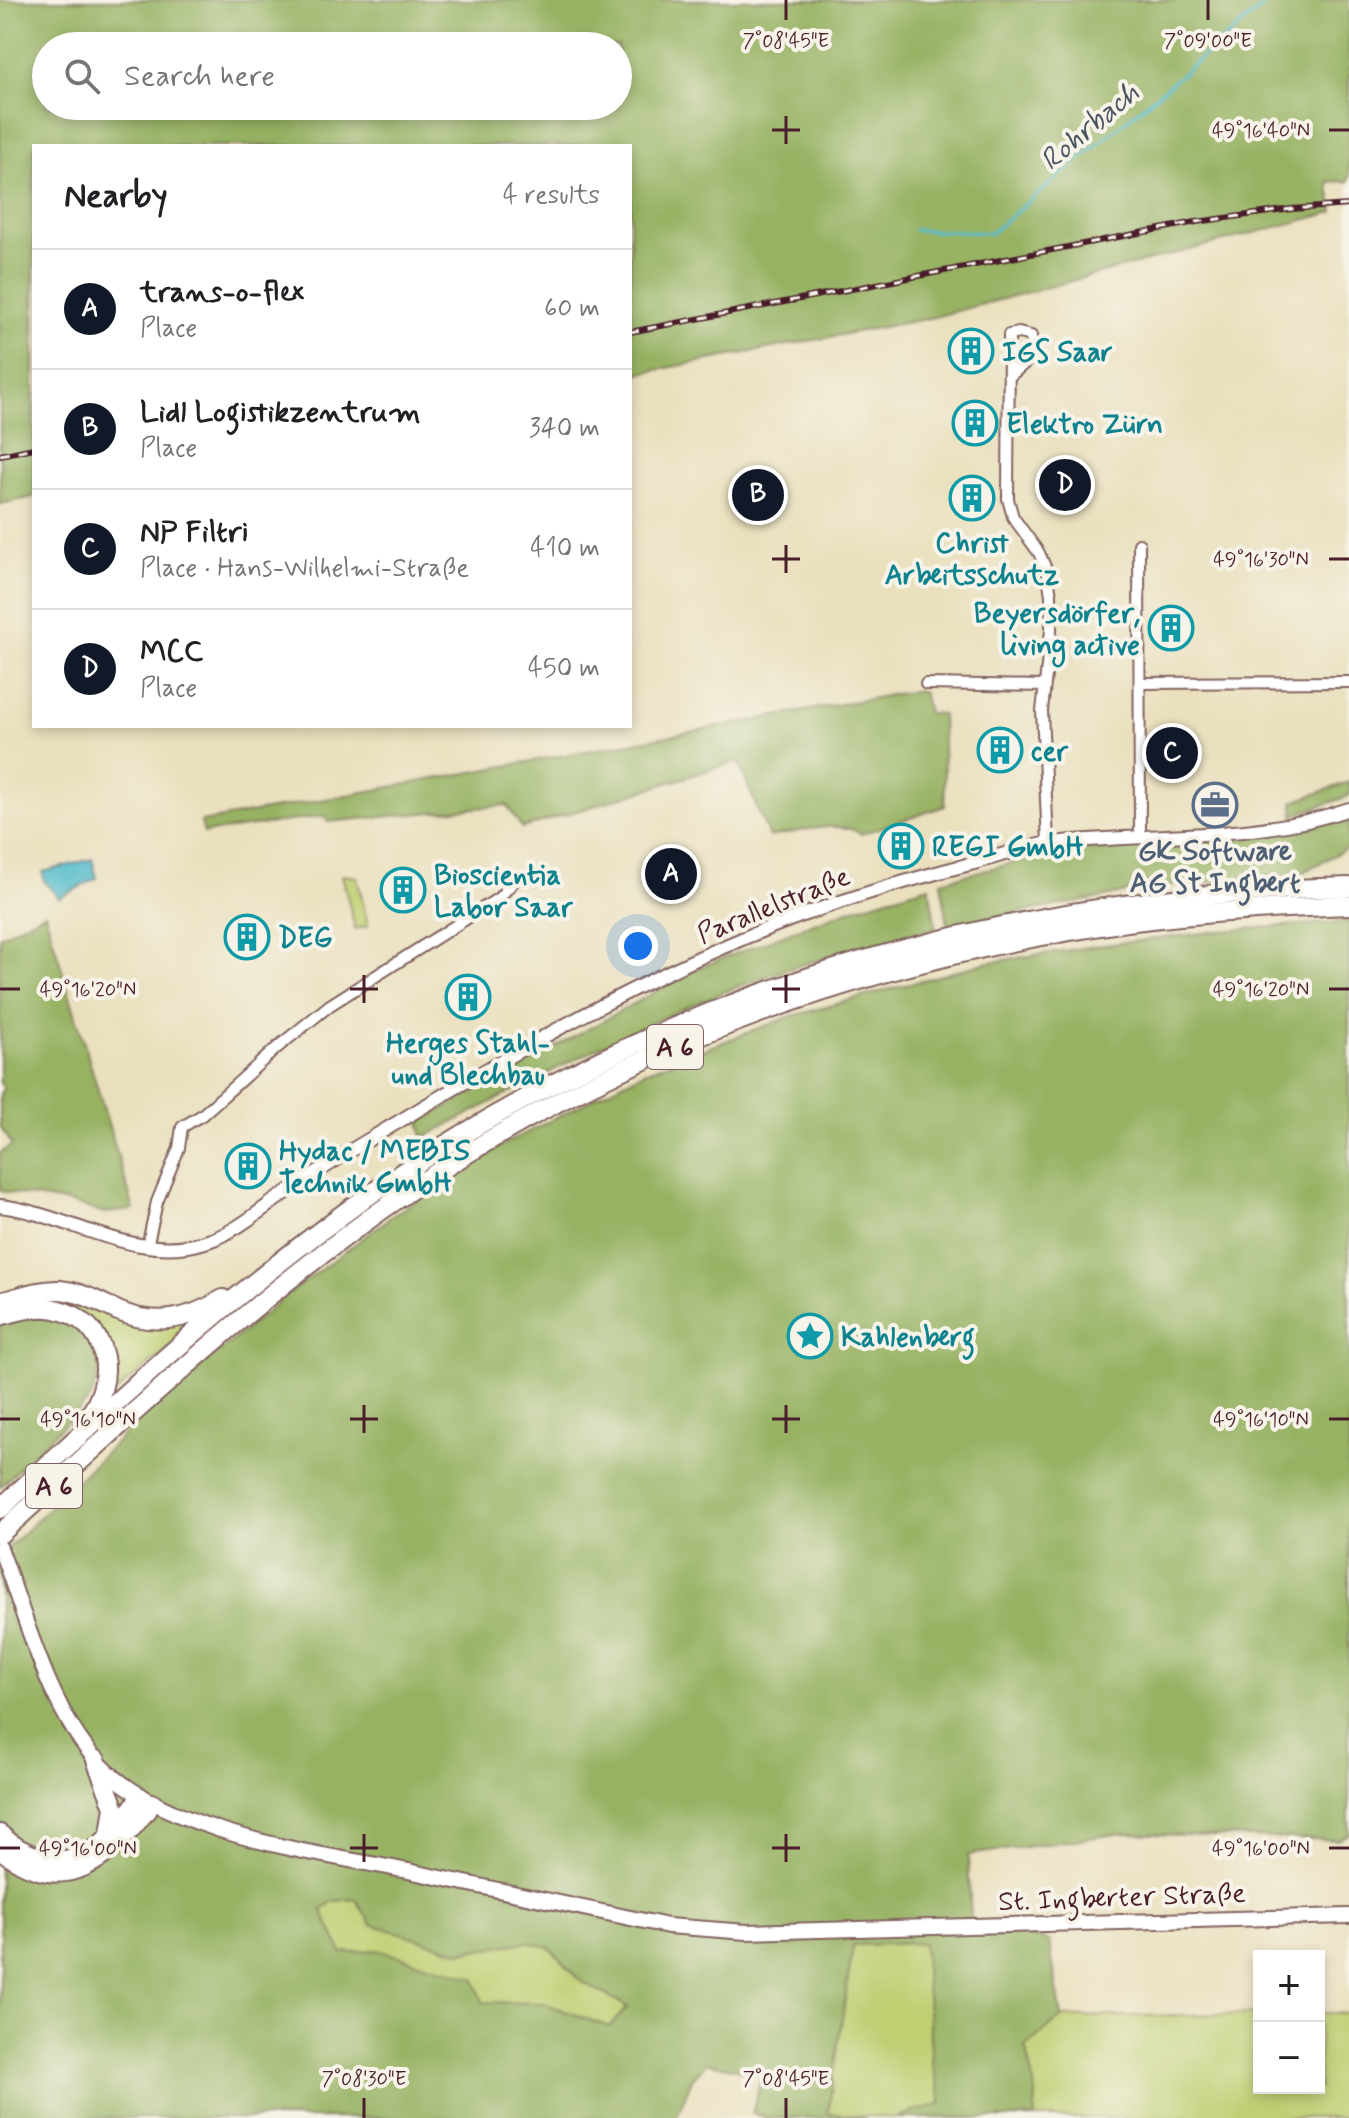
<!DOCTYPE html>
<html lang="en">
<head>
<meta charset="utf-8">
<style>
  :root { --surface:#fff; --page:#f6f6f6; --text:#202124; --muted:#757577; --line:#e0e0e0; --accent:#111827 }
  body { margin:0; font-family:Mynerve,sans-serif; background:var(--page); color:var(--text) }
  .controls { position:absolute; right:24px; bottom:24px; display:grid; overflow:hidden; border-radius:0px; box-shadow:0 4px 12px #0003 }
  .controls button { width:72px; height:72px; display:grid; place-items:center; padding:0; border:0; border-bottom:2px solid var(--line); background:var(--surface); color:var(--text); font:40px sans-serif }
  .you { position:absolute; left:638px; top:946px; width:28px; height:28px; margin:-20px; border:6px solid #fff; border-radius:50%; background:#1a73e8; box-shadow:0 0 0 12px #1a73e833 }
  .badge { display:grid; place-items:center; width:52px; height:52px; border-radius:50%; background:var(--accent); color:#fff; font-size:26px; font-weight:700 }
  .pin { position:absolute; translate:-50% -50%; border:4px solid #fff; box-shadow:0 2px 8px #0006 }
  .list { margin:0; padding:0; list-style:none }
  h2 { display:flex; justify-content:space-between; align-items:center; height:104px; margin:0; padding:0 32px; font-size:34px }
  h2 small { font-size:26px; font-weight:400; color:var(--muted) }
  .list li { display:grid; grid-template-columns:52px 1fr auto; gap:24px; align-items:center; box-sizing:border-box; height:120px; padding:0 32px; border-top:2px solid var(--line) }
  .list b { display:block; font-size:30px; white-space:nowrap }
  .list p { margin:0; font-size:26px; white-space:nowrap; color:var(--muted) }
  .list em { font-size:26px; font-style:normal; color:var(--muted) }
  .icon { flex:none; width:44px; height:44px; fill:none; stroke:currentColor; stroke-width:2; stroke-linecap:round; stroke-linejoin:round }
  .map { position:relative; flex:none; width:1349px; height:2118px; overflow:hidden }
  .search { position:absolute; background:var(--surface); box-shadow:0 4px 12px #0003; left:32px; top:32px; width:600px; height:88px; display:flex; align-items:center; gap:20px; box-sizing:border-box; padding:0 28px; border-radius:44px; color:var(--muted); font-size:30px }
  .panel { position:absolute; background:var(--surface); box-shadow:0 4px 12px #0003; left:32px; top:144px; width:600px; height:584px; border-radius:0px }
  .map>svg:first-child { display:block }
  .green { fill:#bfcf72; stroke:#84774e; stroke-width:2 }
  .forest { fill:#97b264; stroke:#706848; stroke-width:2; fill-rule:evenodd }
  .water { fill:#4ebac9; stroke:#4c6c7a; stroke-width:2 }
  .lines { fill:none; stroke-linecap:round; stroke-linejoin:round }
  .stream { stroke:#4ebac9; stroke-width:3 }
  .minor-casing { stroke:#82635e; stroke-width:14 }
  .tertiary-casing { stroke:#82635e; stroke-width:16 }
  .secondary-casing { stroke:#82635e; stroke-width:18 }
  .motorway-casing { stroke:#82635e; stroke-width:22 }
  .minor { stroke:#fff; stroke-width:10 }
  .tertiary { stroke:#fff; stroke-width:12 }
  .secondary { stroke:#fff; stroke-width:14 }
  .motorway { stroke:#fff; stroke-width:18 }
  .rail-casing { stroke:#4a1f2b; stroke-width:6 }
  .rail { stroke:#f7f3e8; stroke-width:3; stroke-dasharray:9; stroke-linecap:butt }
  .ticks { fill:none; stroke:#4a1f2b; stroke-width:3 }
  .labels { text-anchor:middle; stroke-width:8; stroke-linejoin:round; paint-order:stroke }
  .shield { fill:#f7f3e8; stroke:#7e5f64; stroke-width:2 }
  .shield-label { font-size:26px; font-weight:bold; fill:#4a1f2b }
  .culture-label { font-size:28px; font-weight:bold; fill:#0d838f; stroke:#f7f3e8; text-anchor:start }
  .service-label { font-size:28px; font-weight:bold; fill:#4e5e75; stroke:#f7f3e8 }
  .street-label { font-size:28px; fill:#4a1f2b; stroke:#f7f3e8 }
  .water-label { font-size:30px; font-style:italic; fill:#4b5562; stroke:#f7f3e8 }
  .ticks-label { font-size:20px; text-anchor:middle; fill:#4a1f2b; stroke:#f7f3e8; stroke-width:8; stroke-linejoin:round; paint-order:stroke }
</style>
</head>
<body>
<div class="map">
<svg width="1349" height="2118" viewBox="0 0 1349 2118">
  <rect width="100%" height="100%" fill="#f7f3e8"/>
  <filter id="ink" filterUnits="userSpaceOnUse"><feTurbulence type="fractalNoise" baseFrequency=".0125" numOctaves="2"/><feDisplacementMap in="SourceGraphic" scale="16" xChannelSelector="R" yChannelSelector="G"/><feConvolveMatrix kernelMatrix="1 2 1 2 8 2 1 2 1" color-interpolation-filters="sRGB"/></filter>
  <filter id="wash" filterUnits="userSpaceOnUse"><feTurbulence type="fractalNoise" baseFrequency=".006" numOctaves="4" result="noise"/><feDisplacementMap in="SourceGraphic" scale="32" xChannelSelector="R" yChannelSelector="G"/><feGaussianBlur stdDeviation="1.8" result="paint"/><feColorMatrix in="noise" values="0 0 0 0 0 0 0 0 0 0 0 0 0 0 0 0 0 1.4 0 .05"/><feComposite in="paint" operator="in"/></filter>
  <g filter="url(#wash)">
    <rect width="100%" height="100%" fill="#eae0be"/>
    <path class="green" d="M 342,875 L 357,877 L 368,926 L 355,929 Z
      M 60,1295 L 190,1322 L 194,1327 L 110,1397 L 22,1302 Z
      M 356,1899 L 460,1952 L 527,1942 L 549,1947 L 581,1981 L 628,2007 L 609,2027 L 543,2003 L 483,2003 L 377,1950 L 342,1953 L 322,1910 L 332,1901 Z
      M 924,1943 L 932,2063 L 942,2104 L 895,2118 L 827,2114 L 853,1945 Z
      M 1319,2013 L 1349,2013 L 1349,2118 L 1034,2118 L 1036,2094 L 1025,2047 L 1062,2017 L 1259,2014 L 1259,2088 L 1319,2088 Z"/>
    <path class="forest" d="M 0,0 L 1349,0 L 1349,181 L 1328,182 L 1334,212 L 930,318 L 630,375 L 630,146 L 34,146 L 34,497 L 0,504 ZM 46,46 L 618,46 L 618,106 L 46,106 Z
      M 923,691 L 928,713 L 942,714 L 945,806 L 861,834 C 837,818 796,833 769,837 L 738,761 L 522,828 L 507,805 L 328,822 L 325,816 L 204,833 L 201,822 L 901,693 Z
      M 1349,782 L 1349,796 L 1294,815 L 1293,802 Z
      M 1349,818 L 1349,847 L 1305,871 L 1286,875 L 1143,888 L 1101,898 L 948,925 L 941,881 L 1049,854 L 1304,829 Z
      M 929,886 L 936,928 C 875,944 814,959 754,981 C 639,1022 531,1082 423,1138 L 420,1122 L 698,968 L 848,910 Z
      M 45,913 L 134,1210 L 105,1213 L 70,1203 L 0,1191 L 0,1153 L 12,1145 L 0,1126 L 0,1093 L 4,1088 L 0,1083 L 0,936 Z
      M 1349,921 L 1349,1834 L 1338,1840 L 1124,1833 L 968,1855 L 971,1922 L 1049,1941 L 1062,2017 L 1025,2047 L 1036,2094 L 1034,2118 L 895,2118 L 942,2103 L 932,2063 L 923,1943 L 853,1945 L 828,2113 L 866,2118 L 767,2118 L 752,2113 L 762,2075 L 707,2062 L 692,2079 L 676,2118 L 0,2118 L 0,1556 L 144,1415 L 287,1295 L 392,1216 L 487,1153 L 644,1072 L 789,1017 L 985,963 L 1096,946 L 1220,931 ZM 356,1899 L 371,1924 L 460,1952 L 527,1942 L 549,1947 L 581,1981 L 628,2007 L 609,2027 L 543,2003 L 483,2002 L 474,1978 L 377,1950 L 342,1953 L 322,1910 L 333,1901 Z
      M 57,1315 L 87,1333 L 99,1369 L 91,1398 L 0,1487 L 0,1321 Z"/>
    <path class="water" d="M 92,859 L 97,878 L 59,898 L 44,881 L 43,872 Z"/>
    <g class="lines">
      <path class="stream" d="M 914,230 L 991,233 L 1271,0"/>
    </g>
  </g>
  <g filter="url(#ink)">
    <g class="lines">
      <g class="minor-casing">
        <path id="minor" d="M 1010,376 L 1033,356 L 1031,336 L 1019,333 L 1009,335 L 1008,499 L 1013,517 L 1039,553 L 1047,571 L 1051,595 L 1051,630 L 1042,711 L 1048,843
          M 1139,544 L 1140,837
          M 1140,683 L 1349,682
          M 926,684 L 1044,686
          M 147,1247 L 157,1202 L 179,1148 L 182,1127 L 202,1115 L 279,1046 L 330,1005 L 499,898 L 514,881"/>
      </g>
      <g class="tertiary-casing">
        <path id="tertiary" d="M 0,1206 C 69,1214 134,1264 205,1242 C 230,1235 253,1216 274,1201 C 302,1182 330,1163 360,1145 C 490,1066 624,986 766,929 C 834,902 903,881 974,863 C 1000,856 1026,846 1052,843 C 1151,832 1255,842 1349,809"/>
      </g>
      <g class="secondary-casing">
        <path id="secondary" d="M 0,1548 C 25,1614 49,1710 98,1762 C 168,1836 315,1852 413,1872 C 498,1890 583,1908 668,1926 L 747,1932 L 1349,1916"/>
      </g>
      <g class="motorway-casing">
        <path id="motorway" d="M 0,1302 C 19,1297 40,1289 60,1290 C 82,1292 99,1302 118,1311 C 155,1327 189,1320 223,1299
          M 0,1316 C 18,1311 37,1305 55,1309 C 111,1321 119,1383 84,1422
          M 0,1509 C 129,1389 259,1268 406,1170 C 687,985 1015,895 1349,887
          M 0,1534 C 132,1414 264,1289 412,1189 C 627,1044 878,956 1134,921 C 1205,912 1278,908 1349,905
          M 96,1760 L 114,1807 L 110,1834
          M 0,1834 C 22,1856 61,1870 90,1852 C 111,1839 127,1816 140,1797
          M 0,1849 C 66,1902 111,1857 152,1803"/>
      </g>
      <use href="#minor" class="minor"/>
      <use href="#tertiary" class="tertiary"/>
      <use href="#secondary" class="secondary"/>
      <use href="#motorway" class="motorway"/>
      <g class="rail-casing">
        <path id="rail" d="M 630,332 L 1196,222 L 1292,209 L 1349,205
          M 0,455 L 34,448"/>
      </g>
      <use href="#rail" class="rail"/>
    </g>
  </g>
  <path class="ticks" d="M 786,0 L 786,20M 1208,0 L 1208,20M 786,116 L 786,144M 772,130 L 800,130M 1329,130 L 1349,130M 786,545 L 786,573M 772,559 L 800,559M 1329,559 L 1349,559M 364,975 L 364,1003M 786,975 L 786,1003M 0,989 L 20,989M 350,989 L 378,989M 772,989 L 800,989M 1329,989 L 1349,989M 364,1405 L 364,1433M 786,1405 L 786,1433M 0,1419 L 20,1419M 350,1419 L 378,1419M 772,1419 L 800,1419M 1329,1419 L 1349,1419M 364,1834 L 364,1862M 786,1834 L 786,1862M 0,1848 L 20,1848M 350,1848 L 378,1848M 772,1848 L 800,1848M 1329,1848 L 1349,1848M 364,2098 L 364,2118M 786,2098 L 786,2118"/>
  <defs>
    <g id="building-ring" transform="scale(2.3)"><circle r="9.5" fill="#f7f3e8" stroke="#0f9aa8" stroke-width="1.5"/><path d="M-4-6H4V6H1V3H-1V6H-4ZM-2.5-4.3h1.7v1.8h-1.7ZM.8-4.3h1.7v1.8H.8ZM-2.5-1h1.7V.8h-1.7ZM.8-1h1.7V.8H.8Z" fill="#0f9aa8"/></g>
    <g id="office-ring" transform="scale(2.3)"><circle r="9.5" fill="#f7f3e8" stroke="#5c6f8a" stroke-width="1.5"/><path d="M-6-3h4V-5.5h4V-3h4V5H-6ZM-1-4.5V-3h2v-1.5ZM-6 0V1H6V0Z" fill="#5c6f8a"/></g>
    <g id="sight-ring" transform="scale(2.3)"><circle r="9.5" fill="#f7f3e8" stroke="#0f9aa8" stroke-width="1.5"/><path d="M0-6L1.8-2.2L6-1.7L2.9 1.2L3.7 5.4L0 3.3L-3.7 5.4L-2.9 1.2L-6-1.7L-1.8-2.2Z" fill="#0f9aa8"/></g>
  </defs>
  <g fill-rule="evenodd">
    <use href="#building-ring" x="971" y="351"/>
    <use href="#building-ring" x="975" y="423"/>
    <use href="#building-ring" x="972" y="498"/>
    <use href="#building-ring" x="1171" y="628"/>
    <use href="#building-ring" x="1000" y="750"/>
    <use href="#office-ring" x="1215" y="805"/>
    <use href="#building-ring" x="901" y="846"/>
    <use href="#building-ring" x="403" y="890"/>
    <use href="#building-ring" x="247" y="937"/>
    <use href="#building-ring" x="468" y="997"/>
    <use href="#building-ring" x="248" y="1166"/>
    <use href="#sight-ring" x="810" y="1336"/>
  </g>
  <g class="labels">
    <g class="shield">
      <rect x="647" y="1025" width="56" height="44" rx="6"/>
      <rect x="26" y="1464" width="56" height="44" rx="6"/>
    </g>
    <g class="shield-label">
      <text x="675" y="1056">A 6</text>
      <text x="54" y="1495">A 6</text>
    </g>
    <g class="culture-label">
      <text x="1002" y="361">IGS Saar</text>
      <text x="1006" y="433">Elektro Zürn</text>
      <text x="972" y="552" text-anchor="middle">Christ<tspan x="972" dy="32">Arbeitsschutz</tspan></text>
      <text x="1140" y="622" text-anchor="end">Beyersdörfer,<tspan x="1140" dy="32">living active</tspan></text>
      <text x="1031" y="760">cer</text>
      <text x="932" y="856">REGI GmbH</text>
      <text x="434" y="884">Bioscientia<tspan x="434" dy="32">Labor Saar</tspan></text>
      <text x="278" y="947">DEG</text>
      <text x="468" y="1052" text-anchor="middle">Herges Stahl-<tspan x="468" dy="32">und Blechbau</tspan></text>
      <text x="279" y="1160">Hydac / MEBIS<tspan x="279" dy="32">Technik GmbH</tspan></text>
      <text x="841" y="1346">Kahlenberg</text>
    </g>
    <g class="service-label">
      <text x="1215" y="860">GK Software<tspan x="1215" dy="32">AG St Ingbert</tspan></text>
    </g>
    <g class="street-label">
      <text transform="translate(773 904) rotate(-22)" y="10">Parallelstraße</text>
      <text transform="translate(1122 1896) rotate(-2)" y="10">St. Ingberter Straße</text>
    </g>
    <g class="water-label">
      <text transform="translate(1089 126) rotate(-40)" y="10">Rohrbach</text>
    </g>
  </g>
  <g class="ticks-label">
    <text x="786" y="47">7°08'45"E</text>
    <text x="1208" y="47">7°09'00"E</text>
    <text x="1261" y="137">49°16'40"N</text>
    <text x="1261" y="566">49°16'30"N</text>
    <text x="88" y="996">49°16'20"N</text>
    <text x="1261" y="996">49°16'20"N</text>
    <text x="88" y="1426">49°16'10"N</text>
    <text x="1261" y="1426">49°16'10"N</text>
    <text x="88" y="1855">49°16'00"N</text>
    <text x="1261" y="1855">49°16'00"N</text>
    <text x="364" y="2085">7°08'30"E</text>
    <text x="786" y="2085">7°08'45"E</text>
  </g>
</svg>
<div class="controls">
<button>+</button>
<button>−</button>
</div>
<div class="you"></div>
<div class="pin badge" style="left:671px;top:874px">A</div>
<div class="pin badge" style="left:758px;top:495px">B</div>
<div class="pin badge" style="left:1172px;top:753px">C</div>
<div class="pin badge" style="left:1065px;top:485px">D</div>
<div class="search"><svg class="icon" aria-label="search" viewBox="0 0 24 24"><circle cx="10" cy="10" r="6"/><path d="M15 15l6 6"/></svg>Search here</div>
<section class="panel">
<h2>Nearby<small>4 results</small></h2>
<ul class="list">
<li><span class="badge">A</span><div><b>trans-o-flex</b><p>Place</p></div><em>60 m</em></li>
<li><span class="badge">B</span><div><b>Lidl Logistikzentrum</b><p>Place</p></div><em>340 m</em></li>
<li><span class="badge">C</span><div><b>NP Filtri</b><p>Place · Hans-Wilhelmi-Straße</p></div><em>410 m</em></li>
<li><span class="badge">D</span><div><b>MCC</b><p>Place</p></div><em>450 m</em></li>
</ul>
</section>
</div>
</body>
</html>
